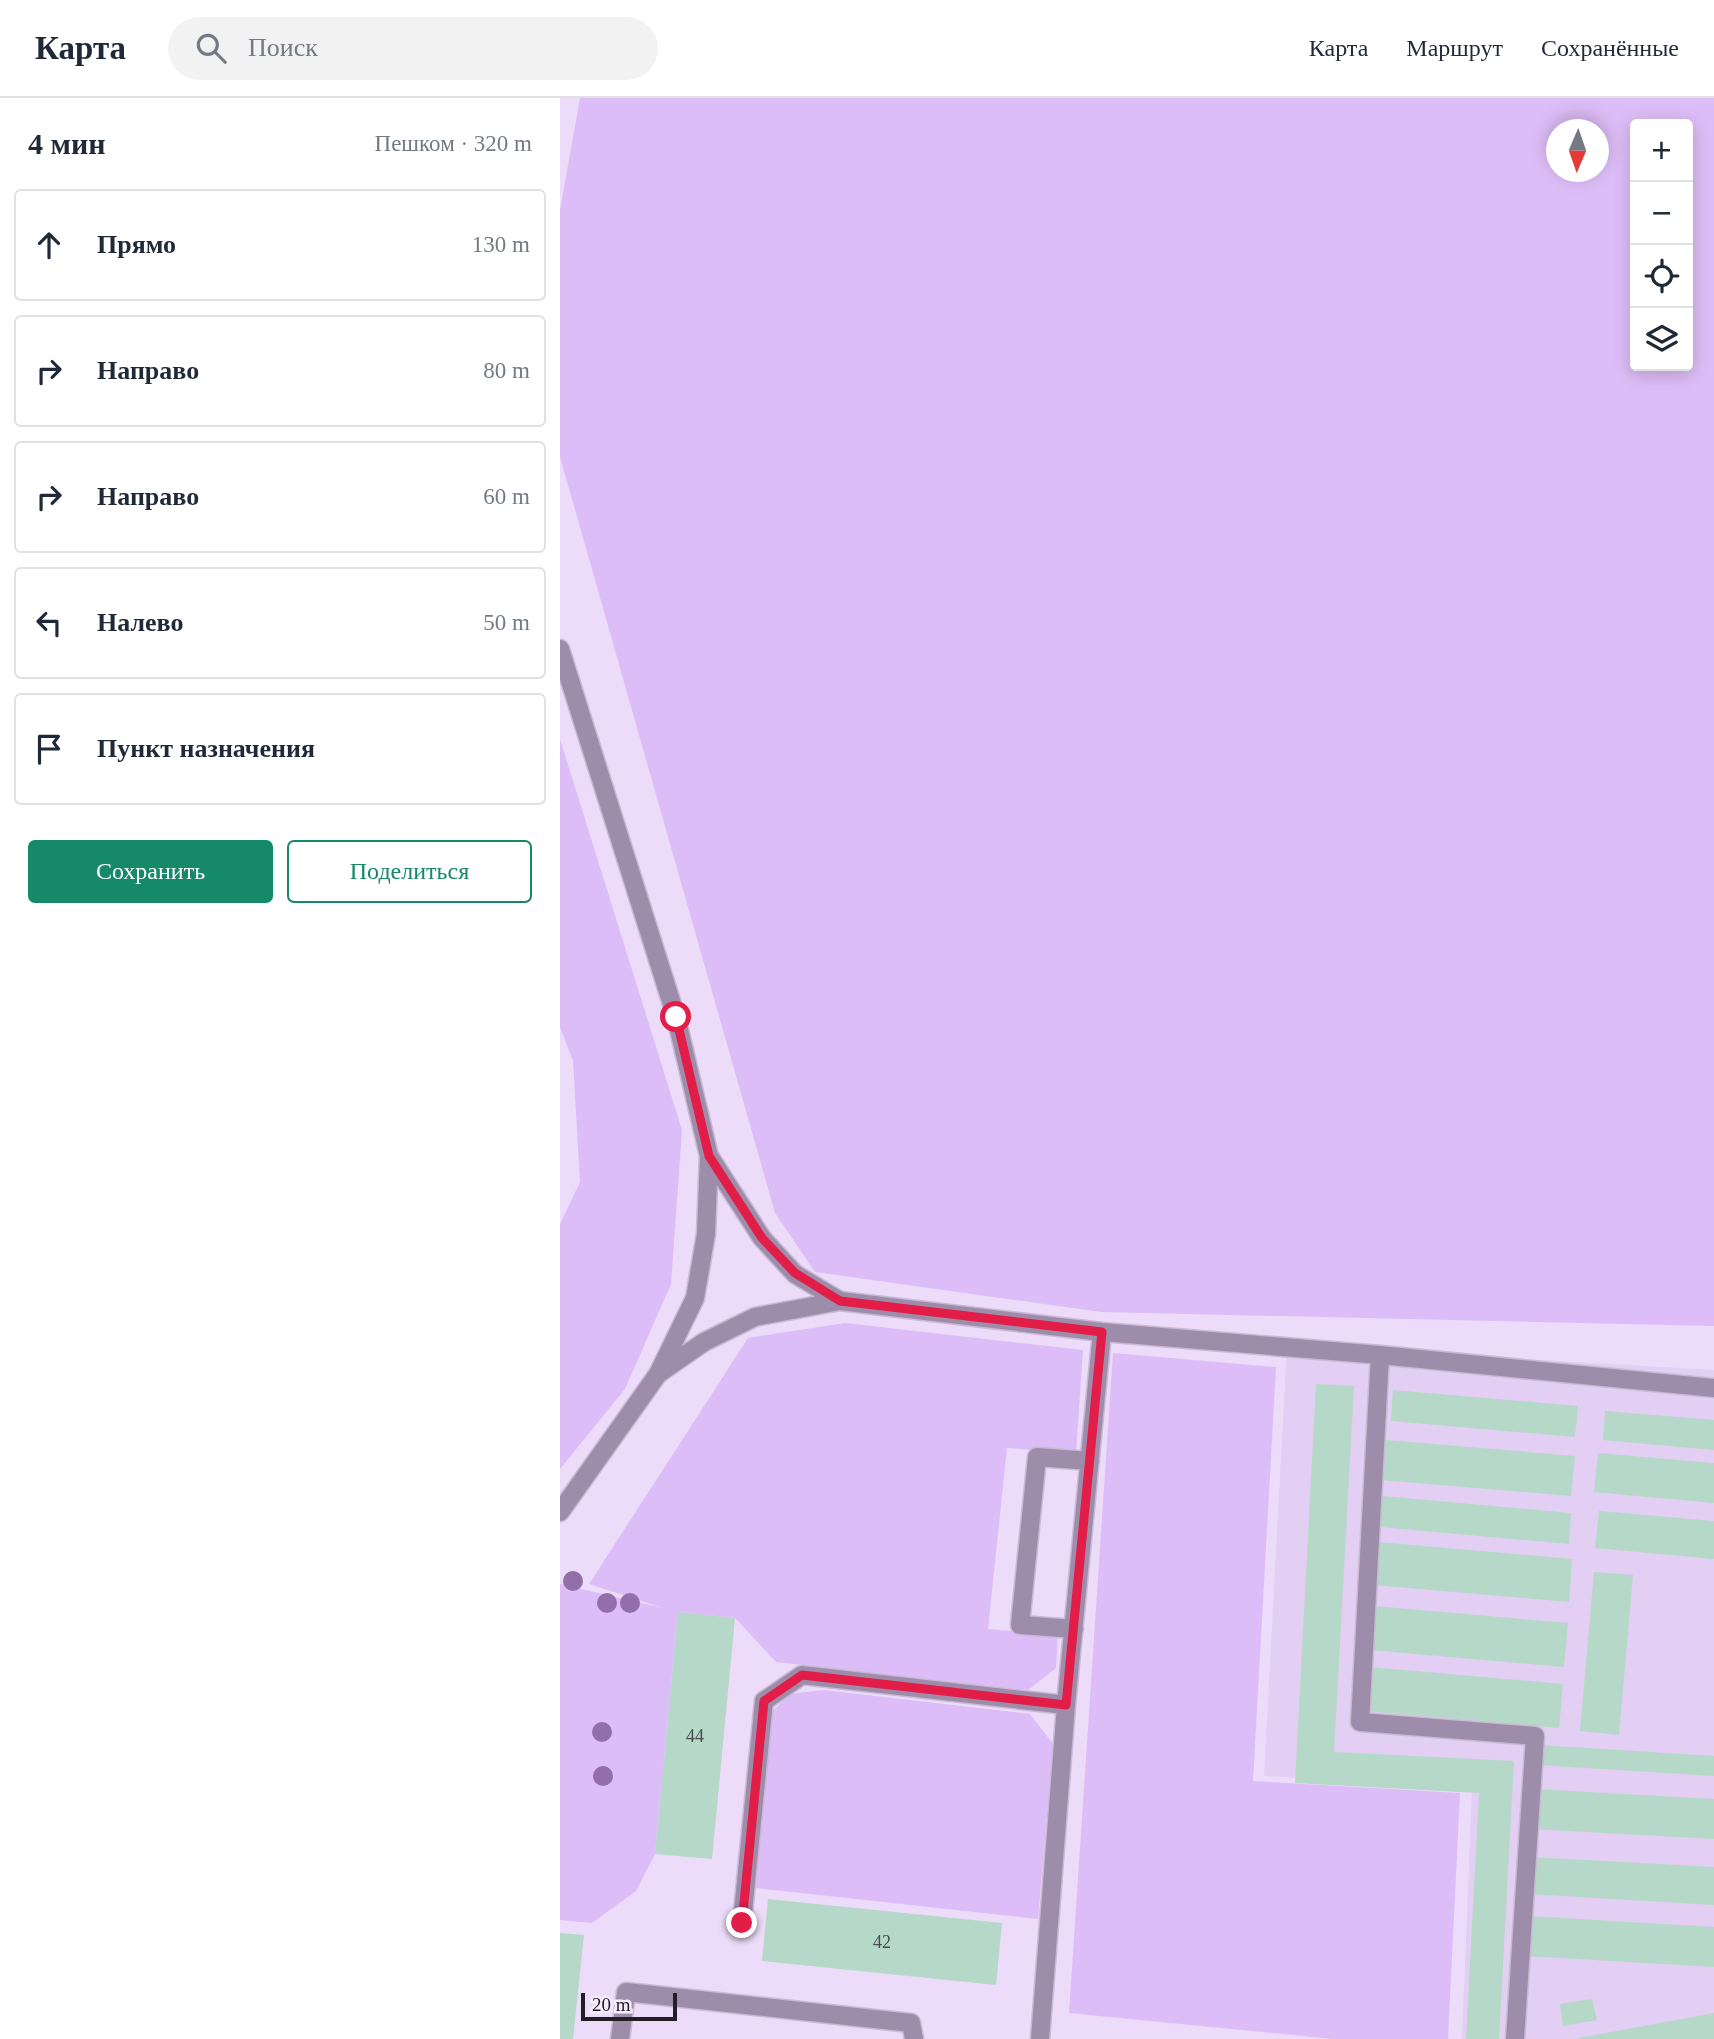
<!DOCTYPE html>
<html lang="ru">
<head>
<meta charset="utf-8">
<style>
  :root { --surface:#fff; --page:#f2f2f3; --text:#1f2937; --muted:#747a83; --line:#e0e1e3; --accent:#168969 }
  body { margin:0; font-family:Georgia,serif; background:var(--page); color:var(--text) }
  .controls { position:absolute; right:21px; top:21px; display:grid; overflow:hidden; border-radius:7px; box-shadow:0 4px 18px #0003 }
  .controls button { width:63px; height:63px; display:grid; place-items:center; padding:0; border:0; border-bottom:2px solid var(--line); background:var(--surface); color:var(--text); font:35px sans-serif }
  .compass { position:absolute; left:986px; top:21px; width:63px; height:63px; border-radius:50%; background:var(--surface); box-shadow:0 4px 18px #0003; rotate:182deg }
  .scale { position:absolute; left:21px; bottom:18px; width:96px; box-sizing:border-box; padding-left:7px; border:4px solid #231d28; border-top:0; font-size:19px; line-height:24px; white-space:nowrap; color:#231d28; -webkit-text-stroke:5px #f6ecfe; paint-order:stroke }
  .stop { position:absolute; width:21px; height:21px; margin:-16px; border:5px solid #e11d48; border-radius:50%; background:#fff }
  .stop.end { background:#e11d48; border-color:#fff; box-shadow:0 2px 7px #0008 }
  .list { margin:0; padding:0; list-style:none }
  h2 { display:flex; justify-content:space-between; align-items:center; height:91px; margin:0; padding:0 28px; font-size:30px }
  h2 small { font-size:23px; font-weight:400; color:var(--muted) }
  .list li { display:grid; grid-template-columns:46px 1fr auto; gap:21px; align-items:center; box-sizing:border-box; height:112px; margin:0 14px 14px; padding:0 14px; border:2px solid var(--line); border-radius:7px }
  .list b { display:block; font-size:26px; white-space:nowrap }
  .list em { font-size:23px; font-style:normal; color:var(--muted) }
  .actions { display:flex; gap:14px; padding:21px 28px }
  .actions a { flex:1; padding:16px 0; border:2px solid var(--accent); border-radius:7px; text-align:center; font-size:24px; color:var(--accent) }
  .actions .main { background:var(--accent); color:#fff }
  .icon { flex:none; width:38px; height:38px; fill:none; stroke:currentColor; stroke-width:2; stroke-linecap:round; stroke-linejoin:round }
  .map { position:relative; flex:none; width:1154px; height:1941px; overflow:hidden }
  header { display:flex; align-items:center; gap:42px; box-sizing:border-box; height:98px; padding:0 35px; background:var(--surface); border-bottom:2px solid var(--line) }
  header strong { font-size:33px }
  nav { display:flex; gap:38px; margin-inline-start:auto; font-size:24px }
  .search { width:490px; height:63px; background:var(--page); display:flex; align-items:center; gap:18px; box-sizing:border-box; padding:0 24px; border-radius:38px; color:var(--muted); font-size:26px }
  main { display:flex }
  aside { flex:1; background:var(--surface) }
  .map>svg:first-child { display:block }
  .built { fill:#e2cff3 }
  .green { fill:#ddbdf7; fill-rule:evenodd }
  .building { fill:#b5d8c9 }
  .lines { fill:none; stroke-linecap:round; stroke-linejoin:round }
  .minor-casing { stroke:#c8bad3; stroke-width:21 }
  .minor { stroke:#9e8cab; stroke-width:18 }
  .tree { fill:#936faa }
  .route { stroke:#e11d48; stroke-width:9 }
  .labels { text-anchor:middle; stroke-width:7; stroke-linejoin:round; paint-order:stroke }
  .number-label { font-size:18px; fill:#484c50 }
</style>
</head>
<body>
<header>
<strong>Карта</strong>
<div class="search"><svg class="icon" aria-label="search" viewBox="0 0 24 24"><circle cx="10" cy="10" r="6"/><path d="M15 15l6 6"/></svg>Поиск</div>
<nav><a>Карта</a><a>Маршрут</a><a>Сохранённые</a></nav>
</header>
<main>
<aside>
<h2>4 мин<small>Пешком · 320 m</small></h2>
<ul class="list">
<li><svg class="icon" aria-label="ahead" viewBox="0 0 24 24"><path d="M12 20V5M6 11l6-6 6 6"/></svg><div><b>Прямо</b></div><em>130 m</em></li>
<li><svg class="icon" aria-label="right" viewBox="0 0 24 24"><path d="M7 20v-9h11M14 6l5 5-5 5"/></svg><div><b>Направо</b></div><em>80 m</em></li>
<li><svg class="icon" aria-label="right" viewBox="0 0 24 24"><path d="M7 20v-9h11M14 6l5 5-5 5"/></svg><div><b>Направо</b></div><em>60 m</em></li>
<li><svg class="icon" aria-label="left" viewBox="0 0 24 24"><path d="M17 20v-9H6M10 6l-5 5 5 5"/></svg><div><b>Налево</b></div><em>50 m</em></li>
<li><svg class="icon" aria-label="arrive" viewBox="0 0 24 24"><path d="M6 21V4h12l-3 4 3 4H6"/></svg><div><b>Пункт назначения</b></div></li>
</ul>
<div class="actions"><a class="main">Сохранить</a><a>Поделиться</a></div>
</aside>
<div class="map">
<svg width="1154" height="1941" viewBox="0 0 1154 1941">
  <rect width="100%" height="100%" fill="#ecdcf9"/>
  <path class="built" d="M 727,1247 L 1154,1272 L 1154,1941 L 902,1941 L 912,1689 L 704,1678 Z"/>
  <path class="green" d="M 20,0 L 1154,0 L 1154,1228 L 541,1214 L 255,1174 L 215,1115 L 0,359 L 0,112 ZM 1075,26 L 1128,26 L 1128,268 L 1075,268 ZM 996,32 L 1038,32 L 1038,74 L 996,74 Z
    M 0,641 L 122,1032 L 111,1186 L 65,1291 L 0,1371 L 0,1126 L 20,1084 L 13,963 L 0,929 Z
    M 285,1225 L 523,1252 L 516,1355 L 447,1350 L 428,1531 L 498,1537 L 496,1570 L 468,1592 L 216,1564 L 175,1520 L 118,1514 L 95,1756 L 76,1793 L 32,1825 L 0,1822 L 0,1486 L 103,1510 L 29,1486 L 188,1240 Z
    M 553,1255 L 716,1269 L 693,1683 L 900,1695 L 888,1941 L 772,1941 L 509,1915 Z
    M 264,1592 L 470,1616 L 493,1646 L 478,1821 L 196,1790 L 212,1614 L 229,1596 Z"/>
  <path class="building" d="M 756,1286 L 794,1288 L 774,1654 L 954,1663 L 939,1941 L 906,1941 L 919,1695 L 735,1685 Z
    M 833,1292 L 1018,1308 L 1015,1339 L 831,1323 Z
    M 1045,1313 L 1154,1322 L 1154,1352 L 1043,1342 Z
    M 825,1342 L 1015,1358 L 1011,1398 L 821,1382 Z
    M 1038,1355 L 1154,1365 L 1154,1405 L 1034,1394 Z
    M 823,1398 L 1011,1415 L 1009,1446 L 820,1429 Z
    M 1039,1413 L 1154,1423 L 1154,1461 L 1035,1450 Z
    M 818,1444 L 1012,1461 L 1009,1504 L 814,1487 Z
    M 1034,1474 L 1073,1477 L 1059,1637 L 1020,1633 Z
    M 814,1508 L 1008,1525 L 1004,1569 L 810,1552 Z
    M 118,1514 L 175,1520 L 152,1761 L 95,1756 Z
    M 809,1569 L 1003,1586 L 999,1630 L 805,1613 Z
    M 979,1647 L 1154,1658 L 1154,1678 L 978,1667 Z
    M 975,1691 L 1154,1701 L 1154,1741 L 972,1731 Z
    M 971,1759 L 1154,1769 L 1154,1807 L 969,1796 Z
    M 208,1801 L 442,1825 L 436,1887 L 202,1863 Z
    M 967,1818 L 1154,1829 L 1154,1869 L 965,1858 Z
    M 0,1835 L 24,1837 L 13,1941 L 0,1941 Z
    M 1032,1901 L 1037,1922 L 1003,1928 L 1000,1906 Z
    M 1154,1915 L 1154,1941 L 1020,1941 L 1019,1940 Z"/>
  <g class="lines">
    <g class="minor-casing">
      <path id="minor" d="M 0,551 L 116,919 L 149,1058 L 146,1136 L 135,1200 L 98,1276 L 0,1414
        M 149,1058 L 202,1140 L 235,1176 L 280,1203
        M 820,1257 L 800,1624 L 975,1638 L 955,1941
        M 98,1276 L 144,1244 L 195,1219 L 280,1203 L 542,1234 L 820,1257 L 1154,1290
        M 514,1531 L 460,1527 L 477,1359 L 530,1363
        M 182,1824 L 204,1603 L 242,1577 L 506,1607
        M 60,1941 L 66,1894 L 351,1925 L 354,1941
        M 480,1941 L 506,1607 L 542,1234"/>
    </g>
    <use href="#minor" class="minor"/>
  </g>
  <g class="tree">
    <circle cx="13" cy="1483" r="10"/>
    <circle cx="47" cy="1505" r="10"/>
    <circle cx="70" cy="1505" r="10"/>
    <circle cx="42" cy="1634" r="10"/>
    <circle cx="43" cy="1678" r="10"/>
  </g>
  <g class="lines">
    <path class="route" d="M 116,919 L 149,1058 L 202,1140 L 235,1175 L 280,1203 L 542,1234 L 506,1607 L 242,1577 L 204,1603 L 182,1825"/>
  </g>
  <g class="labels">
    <g class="number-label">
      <text x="135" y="1644">44</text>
      <text x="322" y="1850">42</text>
    </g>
  </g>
</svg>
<div class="controls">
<button>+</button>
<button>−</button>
<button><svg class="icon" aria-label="locate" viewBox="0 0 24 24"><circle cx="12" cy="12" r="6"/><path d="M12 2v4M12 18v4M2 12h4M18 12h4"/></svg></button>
<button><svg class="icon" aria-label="layers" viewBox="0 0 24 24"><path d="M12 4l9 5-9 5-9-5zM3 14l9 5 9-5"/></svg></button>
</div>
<svg class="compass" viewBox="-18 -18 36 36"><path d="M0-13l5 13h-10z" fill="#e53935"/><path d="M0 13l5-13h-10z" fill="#747a83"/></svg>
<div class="scale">20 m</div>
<div class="stop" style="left:116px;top:919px"></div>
<div class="stop end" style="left:182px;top:1825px"></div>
</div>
</main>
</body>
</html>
